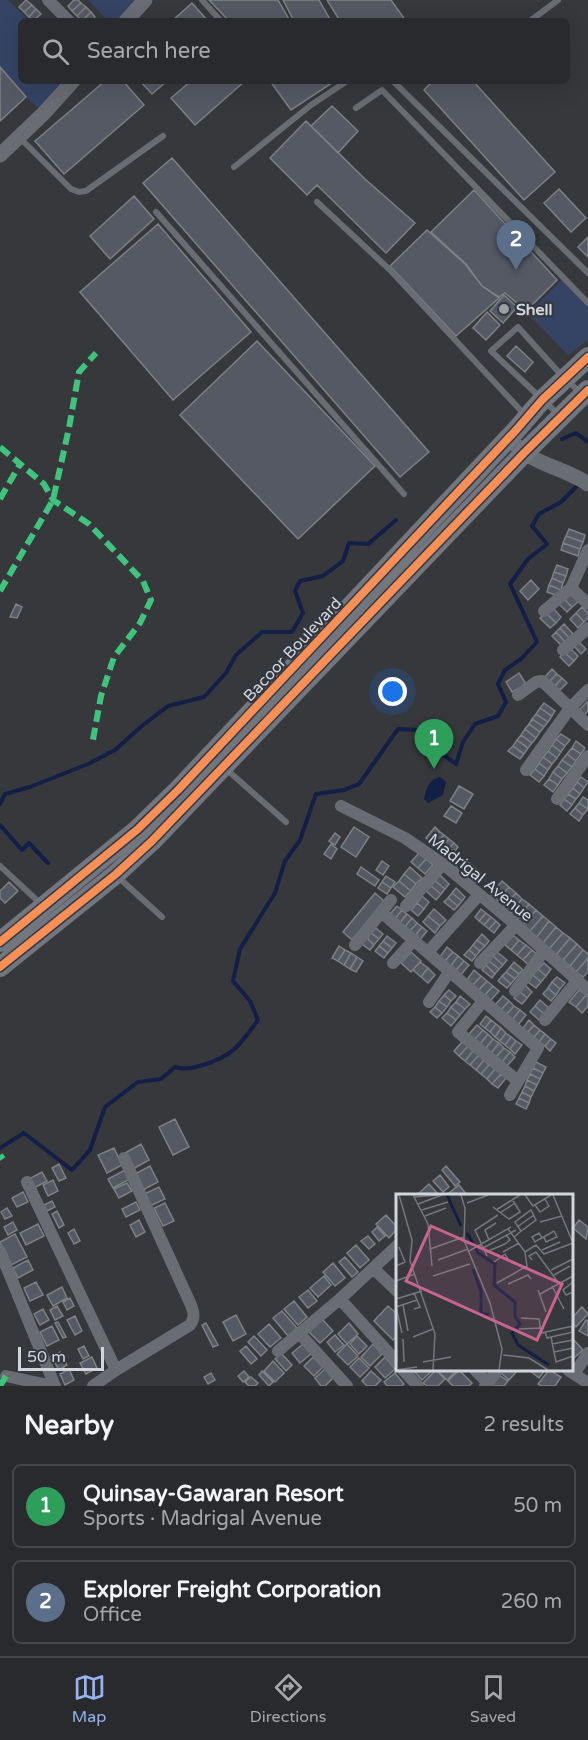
<!DOCTYPE html>
<html lang="en">
<head>
<meta charset="utf-8">
<style>
  :root { --surface:#282a2d; --page:#303235; --text:#f1f3f6; --muted:#a5a7aa; --line:#444649; --accent:#95b2f1 }
  body { margin:0; font-family:"Varela Round",sans-serif; background:var(--page); color:var(--text) }
  .scale { position:absolute; left:18px; bottom:15px; width:86px; box-sizing:border-box; padding-left:6px; border:3px solid #d2d5db; border-top:0; font-size:16px; line-height:21px; white-space:nowrap; color:#d2d5db; -webkit-text-stroke:4px #323740; paint-order:stroke }
  .you { position:absolute; left:393px; top:692px; width:21px; height:21px; margin:-15px; border:4px solid #fff; border-radius:50%; background:#1a73e8; box-shadow:0 0 0 9px #1a73e833 }
  .badge { display:grid; place-items:center; width:39px; height:39px; border-radius:50%; background:var(--accent); color:#fff; font-size:20px; font-weight:700 }
  .pin { position:absolute; translate:-50% -50px; filter:drop-shadow(0 2px 3px #0008) }
  .pin::after { content:''; position:absolute; top:32px; width:21px; height:18px; background:inherit; clip-path:polygon(0 0,100% 0,50% 100%) }
  .list { margin:0; padding:0; list-style:none }
  h2 { display:flex; justify-content:space-between; align-items:center; height:78px; margin:0; padding:0 24px; font-size:26px }
  h2 small { font-size:20px; font-weight:400; color:var(--muted) }
  .list li { display:grid; grid-template-columns:39px 1fr auto; gap:18px; align-items:center; box-sizing:border-box; height:84px; margin:0 12px 12px; padding:0 12px; border:2px solid var(--line); border-radius:9px }
  .list b { display:block; font-size:22px; white-space:nowrap }
  .list p { margin:0; font-size:20px; white-space:nowrap; color:var(--muted) }
  .list em { font-size:20px; font-style:normal; color:var(--muted) }
  .icon { flex:none; width:33px; height:33px; fill:none; stroke:currentColor; stroke-width:2; stroke-linecap:round; stroke-linejoin:round }
  .map { position:relative; flex:none; width:588px; height:1386px; overflow:hidden }
  .search { position:absolute; background:var(--surface); box-shadow:0 6px 24px #0002; left:18px; right:18px; top:18px; height:66px; display:flex; align-items:center; gap:15px; box-sizing:border-box; padding:0 21px; border-radius:9px; color:var(--muted); font-size:22px }
  .sheet { height:270px; background:var(--surface) }
  nav { display:flex; justify-content:space-around; align-items:center; box-sizing:border-box; height:84px; border-top:2px solid var(--line); background:var(--surface); font-size:16px; color:var(--muted) }
  nav a { display:grid; justify-items:center; gap:3px }
  nav .on { color:var(--accent) }
  .map>svg:first-child { display:block }
  .green { fill:#354365 }
  .water { fill:#121f46 }
  .lines { fill:none; stroke-linecap:round; stroke-linejoin:round }
  .stream { stroke:#121f46; stroke-width:4 }
  .building { fill:#545964; stroke:#7e8083; stroke-width:1.5 }
  .service { stroke:#696d73; stroke-width:6 }
  .minor { stroke:#696d73; stroke-width:12 }
  .tertiary { stroke:#696d73; stroke-width:15 }
  .primary { stroke:#72767f; stroke-width:20 }
  .quiet { stroke:#40c37c; stroke-width:6; stroke-dasharray:12 6; stroke-linecap:butt }
  .cycleway-casing { stroke:#323740; stroke-width:11 }
  .cycleway { stroke:#f78f57; stroke-width:8 }
  .poi-dot { fill:#9b9ea3; stroke:#323740; stroke-width:2 }
  .labels { text-anchor:middle; stroke-width:4.5; stroke-linejoin:round; paint-order:stroke }
  .poi-label { font-size:16px; font-weight:bold; fill:#d2d5db; stroke:#323740; text-anchor:start }
  .street-label { font-size:16px; fill:#d2d5db; stroke:#323740 }
  .inset-river { fill:none; stroke:#121f46; stroke-width:3 }
  .inset-road { fill:none; stroke:#74777c; stroke-width:1.5 }
  .view { fill:#c8648e; fill-opacity:0.15; stroke:#c8648e; stroke-width:3 }
  .inset-edge { fill:none; stroke:#d2d5db; stroke-width:3 }
</style>
</head>
<body>
<div class="map">
<svg width="588" height="1386" viewBox="0 0 588 1386">
  <rect width="100%" height="100%" fill="#36383c"/>
  <path class="green" d="M 0,0 L 8,0 L 29,21 L 21,21 L 21,81 L 73,81 L 44,113 L 26,97 L 0,67 Z
    M 88,0 L 145,0 L 126,21 L 108,21 Z
    M 562,280 L 588,306 L 588,340 L 568,355 L 528,314 Z"/>
  <path class="water" d="M 440,777 L 446,782 L 443,795 L 428,803 L 424,799 C 426,788 429,780 440,777 Z"/>
  <g class="lines">
    <path class="stream" d="M 562,439 L 576,433 L 588,442
      M 0,804 L 5,794 L 30,787 L 88,764 L 115,750 L 143,725 L 168,706 L 204,697 L 226,673 L 236,655 L 262,632 L 292,632 L 303,613 L 295,591 L 300,581 L 323,576 L 343,561 L 349,543 L 368,544 L 396,520
      M 0,825 L 22,850 L 29,843 L 48,863
      M 0,1148 L 24,1133 L 72,1170 L 90,1150 L 105,1107 L 138,1082 L 161,1079 L 175,1067 C 186,1070 192,1068 203,1065 C 233,1056 240,1045 258,1020 L 250,1001 L 233,981 L 240,949 L 275,893 L 285,861 L 300,840 L 316,794 L 344,790 L 359,784 L 398,729 L 417,730 L 437,750 L 456,764 L 463,742 L 475,724 L 498,716 L 506,702 L 498,684 L 505,670 L 521,659 L 537,642 L 510,584 L 528,559 L 547,544 L 532,526 L 539,514 L 561,502 L 579,484"/>
  </g>
  <path class="building" d="M 26,0 L 32,5 L 24,12 L 19,7 Z
    M 74,0 L 78,0 L 81,3 L 72,11 L 68,6 Z
    M 209,0 L 278,0 L 290,21 L 229,21 Z
    M 283,0 L 319,0 L 331,21 L 294,21 Z
    M 327,0 L 391,0 L 406,21 L 340,21 Z
    M 81,3 L 86,7 L 77,16 L 72,11 Z
    M 192,3 L 208,21 L 172,21 Z
    M 32,5 L 36,9 L 29,17 L 24,12 Z
    M 86,7 L 91,12 L 82,21 L 77,16 Z
    M 36,9 L 41,14 L 33,21 L 29,17 Z
    M 91,12 L 95,17 L 91,21 L 82,21 Z
    M 0,67 L 26,97 L 0,121 Z
    M 105,81 L 123,81 L 144,105 L 64,174 L 35,141 Z
    M 140,81 L 167,81 L 152,94 Z
    M 191,81 L 245,81 L 195,125 L 171,98 Z
    M 270,81 L 335,81 L 291,110 Z
    M 433,81 L 473,81 L 555,172 L 524,200 L 424,90 Z
    M 332,106 L 358,131 L 338,153 L 311,126 Z
    M 306,121 L 365,179 L 415,223 L 386,253 L 317,185 L 307,195 L 270,158 Z
    M 172,158 L 429,452 L 400,477 L 143,183 Z
    M 559,189 L 586,218 L 571,232 L 544,203 Z
    M 474,190 L 557,280 L 526,311 L 505,293 L 499,297 L 482,286 L 466,264 L 431,232 Z
    M 134,196 L 154,219 L 110,259 L 90,236 Z
    M 158,224 L 251,332 L 173,400 L 80,292 Z
    M 427,230 L 465,264 L 482,286 L 499,298 L 456,336 L 390,266 Z
    M 588,237 L 588,257 L 578,247 Z
    M 504,295 L 517,307 L 503,323 L 490,311 Z
    M 487,312 L 500,325 L 486,340 L 473,328 Z
    M 257,341 L 375,466 L 298,539 L 180,415 Z
    M 516,346 L 533,362 L 525,372 L 507,356 Z
    M 569,529 L 585,535 L 583,542 L 566,536 Z
    M 566,536 L 583,542 L 580,549 L 563,543 Z
    M 563,543 L 580,549 L 578,556 L 561,550 Z
    M 557,565 L 568,569 L 566,576 L 554,572 Z
    M 554,572 L 566,576 L 563,583 L 552,578 Z
    M 552,578 L 563,583 L 561,590 L 549,585 Z
    M 531,580 L 539,589 L 528,600 L 520,591 Z
    M 549,585 L 561,590 L 558,596 L 547,592 Z
    M 570,594 L 578,602 L 572,607 L 564,599 Z
    M 564,599 L 572,607 L 567,612 L 559,604 Z
    M 16,604 L 22,607 L 17,618 L 10,617 Z
    M 552,607 L 561,617 L 556,623 L 546,613 Z
    M 582,607 L 588,613 L 588,618 L 584,622 L 576,613 Z
    M 546,613 L 556,623 L 550,628 L 540,618 Z
    M 576,613 L 584,622 L 578,628 L 570,619 Z
    M 564,624 L 574,635 L 570,639 L 560,628 Z
    M 560,628 L 570,639 L 566,643 L 556,632 Z
    M 556,632 L 566,643 L 562,646 L 552,636 Z
    M 578,641 L 586,649 L 581,654 L 573,645 Z
    M 569,647 L 578,656 L 574,661 L 564,652 Z
    M 564,652 L 574,661 L 569,666 L 560,657 Z
    M 552,669 L 557,674 L 550,681 L 545,677 Z
    M 519,673 L 526,684 L 512,692 L 506,682 Z
    M 557,674 L 562,678 L 555,686 L 550,681 Z
    M 562,678 L 567,683 L 560,690 L 555,686 Z
    M 588,701 L 588,711 L 584,715 L 579,710 Z
    M 544,703 L 555,711 L 552,716 L 540,708 Z
    M 540,708 L 552,716 L 548,722 L 536,714 Z
    M 536,714 L 548,722 L 544,727 L 532,719 Z
    M 532,719 L 544,727 L 540,732 L 529,724 Z
    M 529,724 L 540,732 L 536,738 L 525,729 Z
    M 525,729 L 536,738 L 532,743 L 521,735 Z
    M 561,734 L 570,740 L 565,746 L 556,739 Z
    M 521,735 L 532,743 L 528,748 L 517,740 Z
    M 556,739 L 565,746 L 561,752 L 552,745 Z
    M 517,740 L 528,748 L 524,754 L 513,746 Z
    M 576,741 L 585,748 L 581,754 L 572,748 Z
    M 552,745 L 561,752 L 557,758 L 548,751 Z
    M 513,746 L 524,754 L 520,759 L 508,751 Z
    M 572,748 L 581,754 L 576,761 L 567,754 Z
    M 548,751 L 557,758 L 552,764 L 543,757 Z
    M 567,754 L 576,761 L 572,767 L 562,760 Z
    M 543,757 L 552,764 L 548,770 L 539,763 Z
    M 562,760 L 572,767 L 567,773 L 558,766 Z
    M 539,763 L 548,770 L 544,776 L 535,769 Z
    M 558,766 L 567,773 L 562,779 L 553,772 Z
    M 535,769 L 544,776 L 539,782 L 530,775 Z
    M 553,772 L 562,779 L 558,785 L 549,779 Z
    M 581,777 L 588,782 L 584,788 L 577,782 Z
    M 549,779 L 558,785 L 553,792 L 544,785 Z
    M 577,782 L 584,788 L 580,794 L 573,788 Z
    M 459,786 L 473,794 L 464,809 L 450,801 Z
    M 573,788 L 580,794 L 576,799 L 568,794 Z
    M 568,794 L 576,799 L 572,805 L 564,799 Z
    M 583,797 L 588,800 L 588,809 L 579,803 Z
    M 564,799 L 572,805 L 567,811 L 560,805 Z
    M 579,803 L 588,809 L 583,815 L 575,808 Z
    M 451,806 L 462,813 L 456,823 L 444,816 Z
    M 575,808 L 583,815 L 579,821 L 570,814 Z
    M 354,827 L 369,837 L 356,857 L 341,847 Z
    M 435,827 L 439,831 L 431,842 L 426,838 Z
    M 439,831 L 444,835 L 435,846 L 431,842 Z
    M 335,833 L 340,837 L 335,845 L 329,841 Z
    M 444,835 L 449,839 L 440,850 L 435,846 Z
    M 449,839 L 454,843 L 444,854 L 440,850 Z
    M 454,843 L 458,847 L 449,858 L 444,854 Z
    M 331,844 L 337,849 L 331,859 L 324,854 Z
    M 419,853 L 426,859 L 418,868 L 411,862 Z
    M 463,858 L 468,862 L 460,871 L 455,867 Z
    M 426,859 L 433,865 L 425,874 L 418,868 Z
    M 382,861 L 389,866 L 383,875 L 376,870 Z
    M 468,862 L 473,866 L 465,875 L 460,871 Z
    M 473,866 L 478,870 L 470,879 L 465,875 Z
    M 361,867 L 379,880 L 375,886 L 357,874 Z
    M 410,867 L 422,878 L 416,884 L 404,874 Z
    M 478,870 L 482,874 L 475,883 L 470,879 Z
    M 404,874 L 416,884 L 411,891 L 399,881 Z
    M 440,875 L 449,884 L 445,889 L 435,881 Z
    M 386,876 L 395,882 L 391,888 L 382,882 Z
    M 399,881 L 411,891 L 405,897 L 393,887 Z
    M 435,881 L 445,889 L 441,894 L 431,886 Z
    M 502,881 L 509,887 L 495,903 L 488,898 Z
    M 9,882 L 18,891 L 5,903 L 0,898 L 0,891 Z
    M 382,882 L 391,888 L 387,894 L 378,888 Z
    M 431,886 L 441,894 L 436,900 L 426,891 Z
    M 509,887 L 516,893 L 502,909 L 495,903 Z
    M 456,888 L 465,897 L 462,901 L 452,893 Z
    M 375,893 L 384,901 L 352,940 L 343,932 Z
    M 452,893 L 462,901 L 458,906 L 448,898 Z
    M 516,893 L 522,899 L 509,915 L 502,909 Z
    M 422,896 L 429,902 L 424,909 L 417,903 Z
    M 448,898 L 458,906 L 454,910 L 444,902 Z
    M 522,899 L 529,904 L 516,920 L 509,915 Z
    M 417,903 L 424,909 L 418,916 L 411,910 Z
    M 529,904 L 536,910 L 522,926 L 516,920 Z
    M 397,906 L 402,910 L 394,920 L 389,915 Z
    M 434,909 L 446,920 L 440,926 L 428,916 Z
    M 481,909 L 486,913 L 479,921 L 475,917 Z
    M 402,910 L 407,914 L 399,924 L 394,920 Z
    M 536,910 L 543,916 L 529,932 L 522,926 Z
    M 486,913 L 491,917 L 484,925 L 479,921 Z
    M 407,914 L 412,918 L 404,928 L 399,924 Z
    M 428,916 L 440,926 L 435,933 L 423,922 Z
    M 543,916 L 549,921 L 536,938 L 529,932 Z
    M 491,917 L 496,921 L 489,929 L 484,925 Z
    M 412,918 L 417,923 L 409,932 L 404,928 Z
    M 496,921 L 500,925 L 494,933 L 489,929 Z
    M 549,921 L 556,927 L 543,943 L 536,938 Z
    M 417,923 L 422,927 L 414,937 L 409,932 Z
    M 422,927 L 427,931 L 419,941 L 414,937 Z
    M 556,927 L 563,933 L 549,949 L 543,943 Z
    M 376,928 L 383,934 L 379,939 L 371,933 Z
    M 371,933 L 379,939 L 374,945 L 367,938 Z
    M 563,933 L 570,938 L 556,955 L 549,949 Z
    M 482,934 L 489,941 L 485,946 L 477,940 Z
    M 513,935 L 519,940 L 511,950 L 505,945 Z
    M 387,936 L 396,943 L 392,948 L 383,941 Z
    M 367,938 L 374,945 L 370,950 L 362,944 Z
    M 570,938 L 577,944 L 563,960 L 556,955 Z
    M 477,940 L 485,946 L 480,951 L 473,945 Z
    M 519,940 L 526,945 L 517,955 L 511,950 Z
    M 383,941 L 392,948 L 388,953 L 379,946 Z
    M 577,944 L 583,950 L 570,966 L 563,960 Z
    M 473,945 L 480,951 L 476,956 L 469,950 Z
    M 526,945 L 532,950 L 523,960 L 517,955 Z
    M 339,946 L 345,950 L 338,961 L 332,958 Z
    M 379,946 L 388,953 L 384,958 L 375,951 Z
    M 447,947 L 453,952 L 444,962 L 439,958 Z
    M 345,950 L 351,953 L 344,965 L 338,961 Z
    M 469,950 L 476,956 L 472,961 L 464,955 Z
    M 532,950 L 538,955 L 529,965 L 523,960 Z
    M 583,950 L 588,954 L 588,958 L 576,972 L 570,966 Z
    M 411,952 L 421,961 L 411,972 L 401,963 Z
    M 453,952 L 458,956 L 450,967 L 444,962 Z
    M 497,952 L 507,960 L 503,965 L 493,956 Z
    M 351,953 L 357,957 L 350,969 L 344,965 Z
    M 458,956 L 464,961 L 455,971 L 450,967 Z
    M 493,956 L 503,965 L 499,969 L 489,961 Z
    M 357,957 L 363,961 L 356,972 L 350,969 Z
    M 588,958 L 588,972 L 583,977 L 576,972 Z
    M 464,961 L 469,965 L 460,976 L 455,971 Z
    M 489,961 L 499,969 L 495,974 L 486,965 Z
    M 420,962 L 428,968 L 421,977 L 413,970 Z
    M 514,962 L 523,970 L 519,974 L 510,967 Z
    M 544,963 L 551,969 L 546,976 L 538,969 Z
    M 486,965 L 495,974 L 492,978 L 482,970 Z
    M 510,967 L 519,974 L 515,979 L 506,972 Z
    M 428,968 L 435,975 L 428,983 L 421,977 Z
    M 538,969 L 546,976 L 541,982 L 533,975 Z
    M 474,970 L 481,976 L 472,986 L 466,981 Z
    M 506,972 L 515,979 L 511,984 L 502,976 Z
    M 533,975 L 541,982 L 536,988 L 528,982 Z
    M 481,976 L 487,981 L 478,991 L 472,986 Z
    M 502,976 L 511,984 L 507,988 L 498,981 Z
    M 557,977 L 565,983 L 560,989 L 552,982 Z
    M 487,981 L 493,986 L 484,996 L 478,991 Z
    M 552,982 L 560,989 L 556,995 L 548,988 Z
    M 525,985 L 532,992 L 527,998 L 519,991 Z
    M 493,986 L 499,991 L 490,1001 L 484,996 Z
    M 548,988 L 556,995 L 551,1001 L 543,994 Z
    M 449,990 L 456,996 L 451,1001 L 444,995 Z
    M 579,990 L 586,995 L 576,1007 L 569,1002 Z
    M 519,991 L 527,998 L 522,1004 L 514,998 Z
    M 444,995 L 451,1001 L 447,1007 L 439,1001 Z
    M 586,995 L 588,997 L 588,1006 L 582,1013 L 576,1007 Z
    M 460,996 L 470,1004 L 465,1009 L 456,1002 Z
    M 503,996 L 509,1001 L 501,1010 L 495,1005 Z
    M 540,1000 L 549,1008 L 544,1014 L 535,1006 Z
    M 439,1001 L 447,1007 L 442,1013 L 435,1007 Z
    M 509,1001 L 514,1006 L 506,1015 L 501,1010 Z
    M 456,1002 L 465,1009 L 460,1015 L 451,1007 Z
    M 514,1006 L 520,1010 L 512,1020 L 506,1015 Z
    M 535,1006 L 544,1014 L 539,1020 L 530,1012 Z
    M 435,1007 L 442,1013 L 437,1018 L 430,1012 Z
    M 451,1007 L 460,1015 L 456,1020 L 447,1013 Z
    M 520,1010 L 526,1015 L 518,1025 L 512,1020 Z
    M 447,1013 L 456,1020 L 451,1026 L 442,1018 Z
    M 486,1016 L 491,1020 L 485,1028 L 480,1024 Z
    M 491,1020 L 496,1024 L 490,1032 L 485,1028 Z
    M 529,1020 L 534,1025 L 528,1032 L 523,1028 Z
    M 496,1024 L 501,1028 L 495,1037 L 490,1032 Z
    M 477,1025 L 483,1030 L 475,1039 L 469,1034 Z
    M 534,1025 L 540,1030 L 534,1037 L 528,1032 Z
    M 501,1028 L 506,1033 L 500,1041 L 495,1037 Z
    M 483,1030 L 488,1034 L 480,1044 L 475,1039 Z
    M 540,1030 L 545,1034 L 539,1042 L 534,1037 Z
    M 506,1033 L 511,1037 L 505,1045 L 500,1041 Z
    M 488,1034 L 493,1039 L 486,1048 L 480,1044 Z
    M 545,1034 L 551,1039 L 545,1046 L 539,1042 Z
    M 511,1037 L 516,1041 L 510,1049 L 505,1045 Z
    M 493,1039 L 499,1043 L 491,1053 L 486,1048 Z
    M 551,1039 L 556,1043 L 550,1051 L 545,1046 Z
    M 516,1041 L 522,1045 L 515,1054 L 510,1049 Z
    M 462,1042 L 468,1046 L 459,1056 L 454,1051 Z
    M 499,1043 L 504,1048 L 496,1057 L 491,1053 Z
    M 468,1046 L 473,1051 L 465,1061 L 459,1056 Z
    M 504,1048 L 510,1052 L 502,1062 L 496,1057 Z
    M 473,1051 L 479,1055 L 470,1065 L 465,1061 Z
    M 510,1052 L 515,1057 L 507,1066 L 502,1062 Z
    M 479,1055 L 484,1060 L 476,1070 L 470,1065 Z
    M 484,1060 L 489,1065 L 481,1074 L 476,1070 Z
    M 536,1062 L 546,1067 L 543,1073 L 533,1068 Z
    M 489,1065 L 495,1069 L 487,1079 L 481,1074 Z
    M 533,1068 L 543,1073 L 540,1079 L 530,1074 Z
    M 495,1069 L 501,1074 L 492,1084 L 487,1079 Z
    M 501,1074 L 506,1078 L 498,1088 L 492,1084 Z
    M 530,1074 L 540,1079 L 537,1085 L 527,1080 Z
    M 527,1080 L 537,1085 L 534,1091 L 525,1086 Z
    M 525,1086 L 534,1091 L 531,1097 L 522,1092 Z
    M 522,1092 L 531,1097 L 529,1103 L 519,1098 Z
    M 519,1098 L 529,1103 L 526,1109 L 516,1104 Z
    M 175,1119 L 189,1147 L 173,1155 L 159,1127 Z
    M 141,1144 L 149,1160 L 133,1169 L 125,1153 Z
    M 114,1148 L 122,1165 L 107,1173 L 98,1155 Z
    M 59,1164 L 66,1178 L 59,1181 L 52,1168 Z
    M 150,1166 L 158,1182 L 143,1190 L 135,1174 Z
    M 446,1166 L 460,1182 L 455,1186 L 442,1170 Z
    M 125,1170 L 130,1179 L 113,1188 L 108,1179 Z
    M 42,1172 L 47,1181 L 34,1188 L 29,1179 Z
    M 440,1175 L 449,1187 L 443,1192 L 433,1181 Z
    M 53,1180 L 58,1191 L 48,1196 L 43,1185 Z
    M 127,1183 L 132,1191 L 119,1198 L 114,1189 Z
    M 429,1184 L 439,1195 L 439,1196 L 421,1196 L 419,1193 Z
    M 459,1185 L 467,1195 L 451,1196 L 449,1193 Z
    M 159,1187 L 165,1199 L 150,1206 L 144,1194 Z
    M 23,1192 L 28,1202 L 17,1207 L 12,1198 Z
    M 52,1201 L 55,1207 L 47,1211 L 44,1205 Z
    M 136,1202 L 140,1210 L 126,1217 L 122,1209 Z
    M 165,1203 L 174,1221 L 163,1226 L 154,1208 Z
    M 7,1208 L 12,1216 L 5,1219 L 1,1212 Z
    M 57,1211 L 64,1225 L 59,1228 L 52,1214 Z
    M 386,1215 L 398,1228 L 389,1238 L 376,1224 Z
    M 139,1220 L 145,1232 L 136,1237 L 130,1225 Z
    M 579,1220 L 588,1227 L 586,1239 L 573,1228 Z
    M 13,1222 L 17,1230 L 8,1235 L 4,1227 Z
    M 38,1224 L 44,1236 L 26,1245 L 20,1233 Z
    M 377,1227 L 385,1236 L 379,1241 L 372,1232 Z
    M 74,1229 L 80,1241 L 74,1244 L 68,1233 Z
    M 15,1234 L 27,1257 L 11,1265 L 0,1242 Z
    M 368,1236 L 375,1244 L 369,1249 L 361,1241 Z
    M 356,1245 L 369,1260 L 360,1268 L 347,1253 Z
    M 345,1257 L 358,1272 L 352,1277 L 339,1262 Z
    M 28,1260 L 33,1270 L 18,1278 L 13,1268 Z
    M 333,1263 L 345,1278 L 335,1286 L 323,1272 Z
    M 324,1276 L 331,1285 L 318,1297 L 310,1288 Z
    M 36,1282 L 43,1295 L 30,1301 L 24,1288 Z
    M 62,1287 L 67,1298 L 53,1306 L 47,1295 Z
    M 308,1290 L 317,1301 L 308,1308 L 299,1297 Z
    M 70,1298 L 74,1306 L 67,1310 L 63,1302 Z
    M 294,1301 L 307,1317 L 298,1325 L 284,1309 Z
    M 57,1306 L 63,1316 L 55,1320 L 50,1310 Z
    M 388,1306 L 398,1315 L 398,1335 L 393,1340 L 374,1321 Z
    M 582,1307 L 588,1314 L 576,1327 L 572,1323 L 572,1318 Z
    M 43,1309 L 49,1320 L 40,1325 L 34,1314 Z
    M 282,1311 L 297,1328 L 288,1336 L 273,1318 Z
    M 236,1315 L 246,1334 L 233,1341 L 223,1322 Z
    M 75,1316 L 82,1331 L 75,1335 L 67,1320 Z
    M 321,1318 L 333,1331 L 320,1343 L 308,1331 Z
    M 586,1320 L 588,1321 L 588,1336 L 579,1331 Z
    M 58,1322 L 66,1337 L 63,1338 L 55,1323 Z
    M 206,1323 L 218,1345 L 213,1347 L 202,1325 Z
    M 349,1323 L 358,1334 L 347,1344 L 338,1334 Z
    M 269,1324 L 281,1338 L 270,1347 L 258,1334 Z
    M 52,1326 L 59,1340 L 47,1346 L 40,1332 Z
    M 335,1335 L 344,1345 L 335,1352 L 327,1342 Z
    M 254,1336 L 267,1350 L 261,1356 L 248,1342 Z
    M 357,1336 L 367,1346 L 359,1354 L 350,1344 Z
    M 574,1340 L 583,1350 L 573,1359 L 572,1342 Z
    M 303,1344 L 311,1354 L 300,1363 L 292,1353 Z
    M 347,1344 L 358,1356 L 348,1365 L 337,1354 Z
    M 373,1344 L 382,1354 L 370,1366 L 361,1357 Z
    M 84,1346 L 89,1356 L 83,1359 L 78,1349 Z
    M 246,1346 L 257,1359 L 251,1364 L 240,1351 Z
    M 60,1352 L 67,1365 L 59,1370 L 51,1356 Z
    M 281,1353 L 292,1365 L 286,1371 L 275,1359 Z
    M 92,1357 L 97,1368 L 86,1374 L 80,1363 Z
    M 313,1357 L 323,1367 L 314,1376 L 304,1366 Z
    M 385,1357 L 395,1369 L 385,1378 L 375,1367 Z
    M 359,1358 L 369,1368 L 360,1377 L 350,1367 Z
    M 273,1361 L 284,1373 L 275,1382 L 264,1371 Z
    M 326,1368 L 334,1377 L 325,1386 L 321,1386 L 315,1378 Z
    M 69,1369 L 74,1380 L 65,1385 L 60,1374 Z
    M 413,1370 L 433,1370 L 422,1380 Z
    M 436,1370 L 445,1379 L 438,1386 L 427,1386 L 423,1383 Z
    M 439,1370 L 457,1370 L 447,1380 L 438,1371 Z
    M 459,1370 L 472,1383 L 469,1386 L 453,1386 L 448,1381 Z
    M 502,1370 L 518,1370 L 509,1380 L 500,1372 Z
    M 529,1370 L 545,1370 L 539,1378 Z
    M 549,1370 L 561,1377 L 555,1386 L 541,1386 L 538,1384 Z
    M 244,1371 L 249,1377 L 243,1382 L 238,1376 Z
    M 262,1371 L 273,1382 L 269,1386 L 259,1375 Z
    M 371,1371 L 381,1380 L 375,1386 L 367,1386 L 362,1381 Z
    M 211,1373 L 215,1380 L 208,1384 L 204,1377 Z
    M 395,1373 L 404,1384 L 402,1386 L 387,1386 L 384,1382 Z
    M 499,1375 L 508,1381 L 504,1386 L 492,1386 Z
    M 251,1377 L 258,1383 L 255,1386 L 249,1386 L 245,1382 Z"/>
  <g class="lines">
    <path class="service" d="M 202,0 L 221,21
      M 530,21 L 558,0
      M 393,81 L 588,273
      M 356,108 L 382,90 L 588,303
      M 20,138 L 71,189 L 79,192 L 86,191 L 163,136
      M 234,167 L 311,105 L 347,81
      M 317,202 L 390,270 L 525,415
      M 156,212 L 404,494
      M 560,416 L 491,351 L 518,327 L 564,378 L 580,392
      M 226,769 L 286,822
      M 0,866 L 41,904
      M 118,877 L 162,917"/>
    <path class="minor" d="M 48,0 L 69,21
      M 571,588 L 588,604
      M 544,611 L 571,588 L 588,550
      M 563,650 L 588,628
      M 518,695 L 536,682 L 542,681 L 588,725
      M 526,770 L 570,708 L 588,690
      M 557,799 L 588,756
      M 341,806 L 405,838 L 443,864 L 516,925 L 588,990
      M 406,906 L 443,864
      M 381,912 L 538,1048 L 510,1095
      M 355,945 L 391,900
      M 428,952 L 479,895
      M 393,963 L 414,940
      M 480,963 L 516,925
      M 515,991 L 544,951
      M 484,1000 L 458,1032 L 518,1081
      M 429,1002 L 450,971
      M 545,1020 L 577,981
      M 27,1182 L 116,1370
      M 0,1251 L 55,1386
      M 374,1269 L 398,1292
      M 340,1299 L 398,1363
      M 300,1334 L 347,1386
      M 278,1351 L 340,1299 L 398,1245
      M 403,1370 L 418,1386
      M 475,1370 L 488,1383
      M 568,1370 L 588,1383
      M 574,1374 L 588,1353
      M 6,1376 L 53,1386
      M 93,1386 L 116,1370 L 190,1325 C 195,1318 194,1313 191,1305 L 124,1158
      M 485,1386 L 498,1370"/>
    <path class="tertiary" d="M 126,21 L 145,0
      M 0,155 L 44,113 L 73,81
      M 517,446 C 537,466 565,468 588,484"/>
    <path class="primary" d="M 0,942 L 138,829 L 178,790 L 517,429 L 542,400 L 588,357
      M 0,967 L 116,874 L 152,841 L 524,453 L 588,390"/>
    <path class="quiet" d="M 0,447 L 44,484 L 53,500 L 89,524 L 143,581 L 151,600 L 140,623 L 114,657 L 101,696 L 92,745
      M 0,499 L 20,464
      M 0,591 L 53,500 L 69,428 L 79,372 L 96,353
      M 0,1155 L 3,1159
      M 0,1386 L 6,1376"/>
    <g class="cycleway-casing">
      <path id="cycleway" d="M 0,942 L 138,829 L 178,790 L 517,429 L 542,400 L 588,357
        M 0,967 L 116,874 L 152,841 L 524,453 L 588,390"/>
    </g>
    <use href="#cycleway" class="cycleway"/>
  </g>
  <circle class="poi-dot" cx="504" cy="309" r="6"/>
  <g class="labels">
    <g class="poi-label">
      <text x="516" y="315">Shell</text>
    </g>
    <g class="street-label">
      <text transform="translate(292 649) rotate(-47)" y="6">Bacoor Boulevard</text>
      <text transform="translate(481 877) rotate(39)" y="6">Madrigal Avenue</text>
    </g>
  </g>
  <g transform="translate(396 1194)">
    <rect width="177" height="177" fill="#36383c"/>
    <path class="inset-river" d="M 51,1 L 65,32M 71,39 L 82,59 L 99,70 L 98,91 L 119,108 L 119,122 L 124,130 L 116,139 L 122,151 L 153,171M 77,75 L 85,97 L 85,120 L 93,120"/>
    <path class="inset-road" d="M 3,1 L 16,46 L 14,67 L 39,140 L 37,176M 17,1 L 32,30 L 36,72M 65,1 L 69,14 L 68,46 L 94,109 L 106,155 L 103,176M 129,1 L 137,12 L 155,1M 157,1 L 177,49M 18,3 L 42,1M 71,9 L 92,1M 22,10 L 46,1M 139,11 L 144,18 L 153,12 L 149,5M 97,13 L 113,25 L 124,18 L 116,5M 26,16 L 52,8M 100,16 L 124,1M 104,19 L 119,9M 29,22 L 50,14M 144,28 L 166,22M 121,33 L 138,21M 112,35 L 129,58 L 140,51 L 148,60 L 177,49M 118,43 L 124,38 L 140,26 L 135,16 L 119,28 L 125,37M 148,43 L 150,48 L 161,43 L 158,37M 146,44 L 143,39 L 136,43 L 139,48 L 142,46 L 146,44 L 158,37M 93,46 L 89,36 L 100,29M 87,54 L 120,36M 146,56 L 164,48M 73,57 L 115,33M 35,58 L 34,55 L 68,43M 90,58 L 109,50 L 114,46 L 111,42M 107,58 L 123,49M 91,62 L 79,36 L 102,21M 42,66 L 72,55M 136,66 L 133,62 L 140,58 L 164,91M 98,68 L 109,60 L 113,67M 0,72 L 9,68 L 3,53M 155,76 L 177,65M 158,81 L 174,72M 37,82 L 74,70M 0,87 L 19,80M 177,88 L 167,96 L 170,101 L 177,98M 101,89 L 131,72 L 129,58M 112,90 L 132,81 L 135,85M 156,92 L 168,115M 142,96 L 150,118M 144,100 L 177,82M 0,105 L 26,97M 7,111 L 12,137M 0,113 L 6,139M 0,113 L 21,106M 18,115 L 24,113 L 18,99M 125,124 L 143,125 L 145,139M 123,135 L 145,134M 149,138 L 151,144 L 155,143 L 177,138 L 175,132M 17,143 L 37,135M 155,143 L 160,168 L 177,162M 7,145 L 8,168M 141,145 L 145,139 L 177,132M 0,147 L 1,168M 156,150 L 177,146M 158,158 L 177,154M 107,161 L 133,164 L 152,176M 27,168 L 55,163M 0,176 L 21,173"/>
    <path class="view" d="M 35,32 L 166,90 L 141,146 L 10,87 Z"/>
    <rect width="177" height="177" class="inset-edge"/>
  </g>
</svg>
<div class="scale">50 m</div>
<div class="you"></div>
<div class="pin badge" style="left:434px;top:769px;background:#2e9e5b">1</div>
<div class="pin badge" style="left:516px;top:270px;background:#5c6f8a">2</div>
<div class="search"><svg class="icon" aria-label="search" viewBox="0 0 24 24"><circle cx="10" cy="10" r="6"/><path d="M15 15l6 6"/></svg>Search here</div>
</div>
<section class="sheet">
<h2>Nearby<small>2 results</small></h2>
<ul class="list">
<li><span class="badge" style="background:#2e9e5b">1</span><div><b>Quinsay-Gawaran Resort</b><p>Sports · Madrigal Avenue</p></div><em>50 m</em></li>
<li><span class="badge" style="background:#5c6f8a">2</span><div><b>Explorer Freight Corporation</b><p>Office</p></div><em>260 m</em></li>
</ul>
</section>
<nav>
<a class="on"><svg class="icon" aria-label="map" viewBox="0 0 24 24"><path d="M3 6l6-2 6 2 6-2v14l-6 2-6-2-6 2zM9 4v14M15 6v14"/></svg>Map</a>
<a><svg class="icon" aria-label="directions" viewBox="0 0 24 24"><path d="M12 3l9 9-9 9-9-9zM9 14v-3h6M13 9l2 2-2 2"/></svg>Directions</a>
<a><svg class="icon" aria-label="saved" viewBox="0 0 24 24"><path d="M7 4h10v16l-5-4-5 4z"/></svg>Saved</a>
</nav>
</body>
</html>
